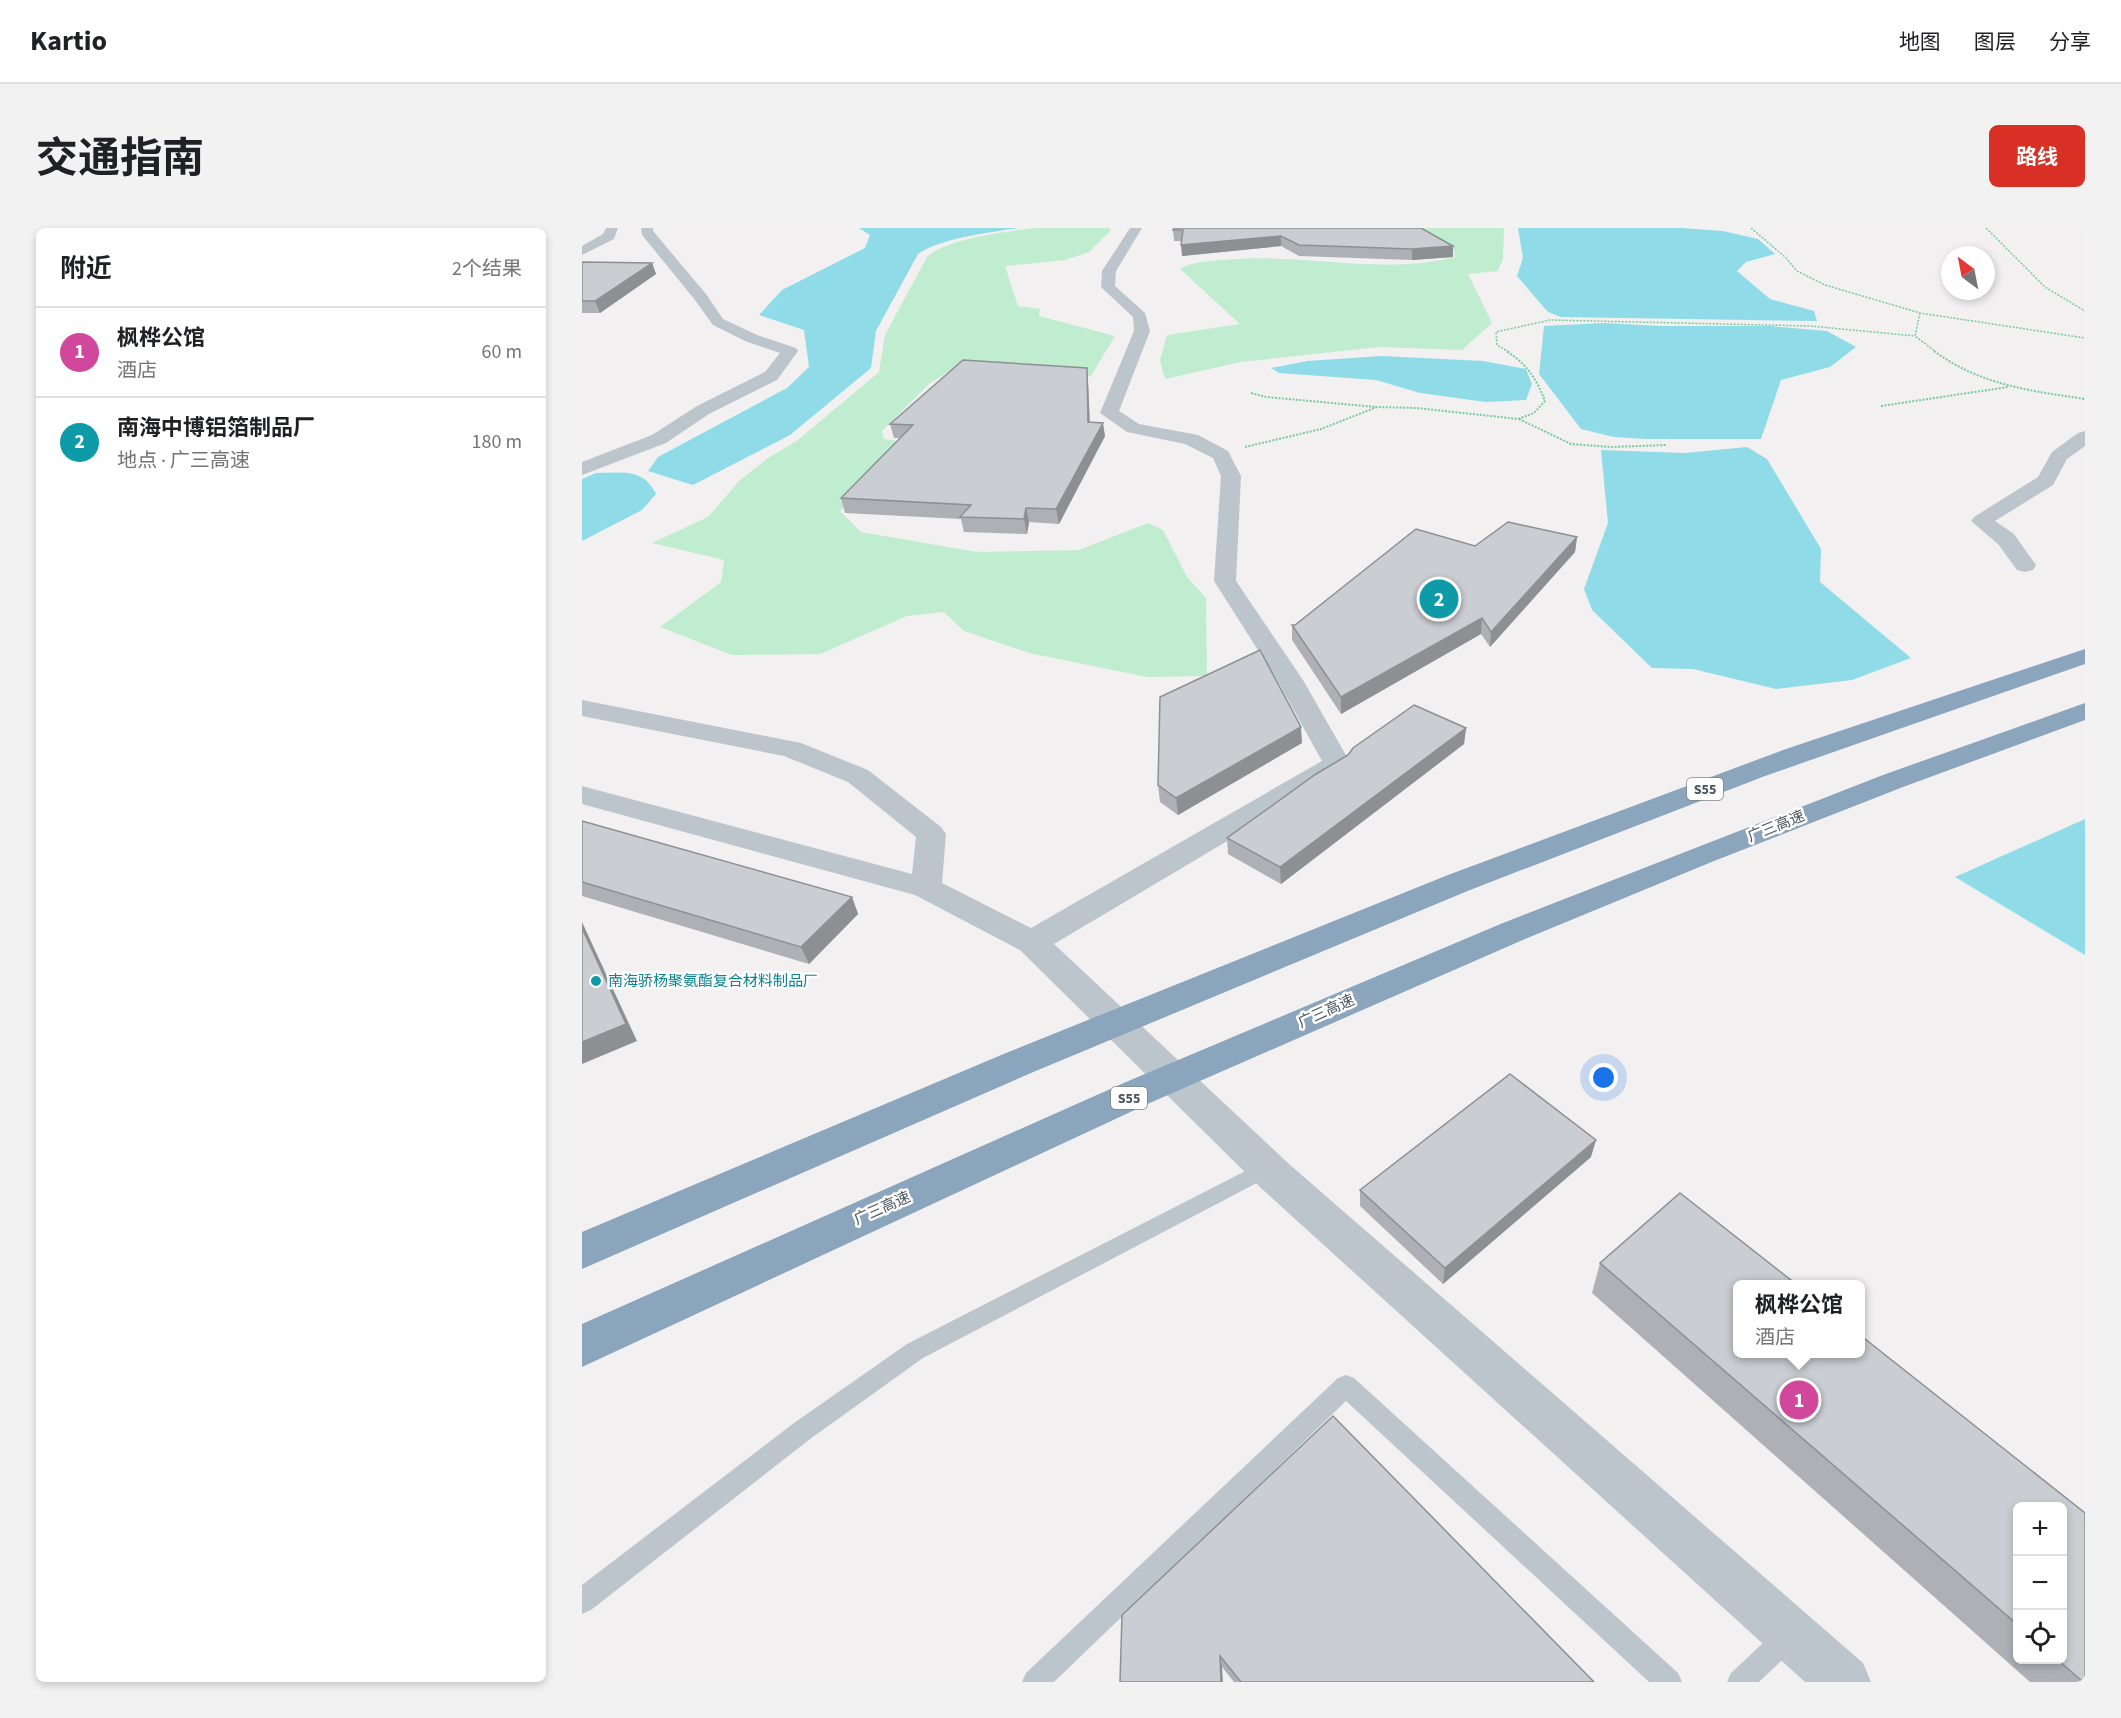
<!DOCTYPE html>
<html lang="zh">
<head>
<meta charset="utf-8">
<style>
  :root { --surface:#fff; --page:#f2f2f2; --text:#202124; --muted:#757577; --line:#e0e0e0; --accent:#d93025 }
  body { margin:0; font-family:"Source Sans 3","Noto Sans SC",sans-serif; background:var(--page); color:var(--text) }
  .controls { position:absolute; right:18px; bottom:18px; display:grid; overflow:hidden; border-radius:9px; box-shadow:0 3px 9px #0003 }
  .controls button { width:54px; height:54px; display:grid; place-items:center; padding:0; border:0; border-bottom:2px solid var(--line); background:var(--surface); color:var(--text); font:30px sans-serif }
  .compass { position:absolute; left:1359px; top:18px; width:54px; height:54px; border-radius:50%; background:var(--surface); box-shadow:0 3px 9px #0003; rotate:328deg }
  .you { position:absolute; left:1022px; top:850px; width:21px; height:21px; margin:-15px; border:4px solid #fff; border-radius:50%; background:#1a73e8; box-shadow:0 0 0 9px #1a73e833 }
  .badge { display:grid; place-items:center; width:39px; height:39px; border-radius:50%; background:var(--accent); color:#fff; font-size:20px; font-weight:700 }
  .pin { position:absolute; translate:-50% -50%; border:3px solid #fff; box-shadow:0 2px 6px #0006 }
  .popup { position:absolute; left:1151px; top:1052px; width:132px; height:78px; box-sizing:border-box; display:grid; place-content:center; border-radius:9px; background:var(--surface); filter:drop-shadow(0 2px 4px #0005); font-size:20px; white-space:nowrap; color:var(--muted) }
  .popup b { font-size:22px; color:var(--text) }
  .popup::after { content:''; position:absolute; left:50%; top:100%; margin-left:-12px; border:12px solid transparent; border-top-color:var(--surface) }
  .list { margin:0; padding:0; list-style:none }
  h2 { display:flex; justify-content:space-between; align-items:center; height:78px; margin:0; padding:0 24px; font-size:26px }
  h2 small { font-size:20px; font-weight:400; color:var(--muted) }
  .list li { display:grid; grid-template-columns:39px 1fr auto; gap:18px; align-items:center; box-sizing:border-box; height:90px; padding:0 24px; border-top:2px solid var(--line) }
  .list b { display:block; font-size:22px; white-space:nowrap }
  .list p { margin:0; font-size:20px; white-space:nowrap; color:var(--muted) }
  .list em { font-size:20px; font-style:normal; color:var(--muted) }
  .icon { flex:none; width:33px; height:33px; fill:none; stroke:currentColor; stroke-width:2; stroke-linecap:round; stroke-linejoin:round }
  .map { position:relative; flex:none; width:1503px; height:1454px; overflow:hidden; border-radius:9px }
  header { display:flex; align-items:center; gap:36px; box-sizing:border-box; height:84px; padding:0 30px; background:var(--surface); border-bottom:2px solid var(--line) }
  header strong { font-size:28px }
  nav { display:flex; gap:33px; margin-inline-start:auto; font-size:21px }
  .intro { display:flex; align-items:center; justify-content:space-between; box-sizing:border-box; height:144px; padding:0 36px }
  h1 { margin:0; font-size:42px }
  .button { padding:15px 27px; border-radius:9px; background:var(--accent); color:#fff; font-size:21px; font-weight:700 }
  main { display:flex; gap:36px; padding:0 36px }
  aside { flex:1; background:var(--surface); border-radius:9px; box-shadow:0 3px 9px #0003 }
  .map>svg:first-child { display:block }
  .green { fill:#c0edcf }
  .water { fill:#8fdce8 }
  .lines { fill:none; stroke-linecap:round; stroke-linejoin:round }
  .path-far1 { stroke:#7aca9d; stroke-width:1.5; stroke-dasharray:2 1.5; stroke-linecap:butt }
  .path { stroke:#7aca9d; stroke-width:2; stroke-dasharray:2 1.5; stroke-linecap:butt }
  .service { fill:#bcc5cc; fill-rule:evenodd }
  .minor { fill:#bcc5cc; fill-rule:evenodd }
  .motorway { fill:#8aa5bc; fill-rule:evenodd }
  .wall { fill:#aeb0b5; fill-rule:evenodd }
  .shaded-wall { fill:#8d9093 }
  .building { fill:#cacdd2; stroke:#8d9093; stroke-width:1.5 }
  .culture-dot { fill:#0f9aa8; stroke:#fff; stroke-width:2 }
  .labels { text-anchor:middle; stroke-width:5; stroke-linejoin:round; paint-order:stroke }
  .shield { fill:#fff; stroke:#7f878d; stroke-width:1.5 }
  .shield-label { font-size:14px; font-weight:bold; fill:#48545c }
  .street-label { font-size:15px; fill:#48545c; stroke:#fff }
  .culture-label { font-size:15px; fill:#0d838f; stroke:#fff; text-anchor:start }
</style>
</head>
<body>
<header>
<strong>Kartio</strong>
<nav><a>地图</a><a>图层</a><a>分享</a></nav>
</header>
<div class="intro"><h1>交通指南</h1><a class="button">路线</a></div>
<main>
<aside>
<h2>附近<small>2个结果</small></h2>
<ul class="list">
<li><span class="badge" style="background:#d1479c">1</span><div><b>枫桦公馆</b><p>酒店</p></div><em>60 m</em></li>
<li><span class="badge" style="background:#0f9aa8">2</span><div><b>南海中博铝箔制品厂</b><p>地点 · 广三高速</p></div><em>180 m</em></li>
</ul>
</aside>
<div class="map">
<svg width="1503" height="1454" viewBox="0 0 1503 1454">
  <rect width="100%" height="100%" fill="#f2f0f0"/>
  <path class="green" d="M 453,0 L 528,0 L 528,3 L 507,24 L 483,32 L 423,38 L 436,78 L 458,81 L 457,88 L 533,108 L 509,148 L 375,138 L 347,156 L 300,203 L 302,211 L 322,214 L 258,283 L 279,304 L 395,324 L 497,322 L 566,295 L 581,302 L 605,349 L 624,370 L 625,448 L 565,449 L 447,425 L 382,403 L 362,384 L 325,388 L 238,426 L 150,427 L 78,399 L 139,354 L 142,332 L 70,315 L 126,289 L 158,252 L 186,230 L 216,212 L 297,144 L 303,107 L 345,29 C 366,10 424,4 453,0 Z
    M 830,0 L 922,0 L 921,31 L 916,43 L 886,46 L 910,95 L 880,122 L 797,119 L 659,134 L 583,151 L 578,133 L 585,107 L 658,96 L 598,41 C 612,33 627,33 642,32 C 719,24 798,48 873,29 L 872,22 Z"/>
  <path class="water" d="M 277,0 L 437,0 C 410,4 358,10 336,26 L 294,103 L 289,140 L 208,207 L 111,257 L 66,243 L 76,229 L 205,160 L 227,139 L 222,102 L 177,87 L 200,62 L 283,20 L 288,7 Z
    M 936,0 L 1100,0 L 1141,3 L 1176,11 L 1193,26 L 1164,34 L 1155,43 L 1188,71 L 1232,83 L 1235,93 L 979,89 L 966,84 L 935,48 L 941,30 Z
    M 1022,95 L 1079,98 L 1188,98 L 1245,103 L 1274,119 L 1248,139 L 1199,152 L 1179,211 L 1064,211 L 1032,209 L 999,201 L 957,146 L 962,98 Z
    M 800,128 L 901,133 L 944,141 L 950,156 L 944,172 L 904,174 L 838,165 L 794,152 L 697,145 L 689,140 L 726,133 Z
    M 1165,219 L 1185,231 L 1239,321 L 1238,354 L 1329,430 L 1270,452 L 1194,461 L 1111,441 L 1070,440 L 1010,382 L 1002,361 L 1026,295 L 1019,222 L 1103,225 Z
    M 14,245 C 41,245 61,240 74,266 L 60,282 L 0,313 L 0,251 Z
    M 1503,591 L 1503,727 L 1373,649 Z"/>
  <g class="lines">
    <path class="path-far1" d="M 1169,0 L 1203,29 L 1215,43 L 1243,57 L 1338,85 L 1503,110
      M 1404,0 L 1463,59 L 1503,83
      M 1338,85 L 1333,108 L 1354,124
      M 927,124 L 915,117 L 914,104 L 968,92 L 1228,98 L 1333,108"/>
    <path class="path" d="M 1352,123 C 1398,157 1449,163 1503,171
      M 669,165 L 684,169 L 794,179
      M 1299,178 L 1426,159
      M 937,191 L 989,216 L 1029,219 L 1085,217
      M 663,219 L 739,201 L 795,179 L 835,180 L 936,191 L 952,185 L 963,173 C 954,150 945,136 924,123"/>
    <path class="service" d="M 685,932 L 692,934 L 695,940 L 692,946 L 341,1130 L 228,1211 L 9,1382 L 0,1386 L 0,1357 L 212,1195 L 325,1116 Z
      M 764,1147 L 772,1150 L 1096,1445 L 1100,1454 L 1067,1454 L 764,1173 L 472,1454 L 440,1454 L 444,1445 L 756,1150 Z
      M 1206,1396 L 1215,1400 L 1219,1409 L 1215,1418 L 1177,1454 L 1145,1454 L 1149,1445 L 1197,1400 Z"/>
    <path class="minor" d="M 24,0 L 36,0 L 32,11 L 0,27 L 0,18 L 21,6 Z
      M 59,0 L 71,0 L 71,3 L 124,66 L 141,91 L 175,107 L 214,120 L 216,123 L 195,152 L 127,186 L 84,215 L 0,247 L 0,234 L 70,207 L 115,178 L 183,144 L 198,125 L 163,113 L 131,97 L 113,72 L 60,7 Z
      M 548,0 L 560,0 L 534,43 L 533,58 L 563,85 L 568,103 L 537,183 L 557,196 L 616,207 L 646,223 L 659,248 L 654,353 L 721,452 L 769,536 L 765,542 L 472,716 L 707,936 L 1281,1435 L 1289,1454 L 1223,1454 L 679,960 L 438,722 L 333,667 L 0,576 L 0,558 L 330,646 L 334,609 L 266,554 L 202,528 L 0,488 L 0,472 L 219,515 L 286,542 L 359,599 L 364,606 L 360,655 L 449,700 L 740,533 L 695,452 L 632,353 L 639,248 L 631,230 L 603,216 L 545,204 L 518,185 L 552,103 L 551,89 L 519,59 L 520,43 Z
      M 1503,203 L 1503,218 L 1485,231 L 1471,257 L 1413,293 L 1432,306 L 1454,337 L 1451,342 L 1443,344 L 1435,342 L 1416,316 L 1389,293 L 1392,289 L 1456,249 L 1470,224 L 1496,205 Z"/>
    <path class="motorway" d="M 1503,421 L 1503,436 L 1183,548 L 888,662 L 449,845 L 0,1041 L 0,1004 L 424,825 L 866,647 L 1204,521 Z
      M 1503,475 L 1503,492 L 1321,559 L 1132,633 L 943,711 L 570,874 L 0,1139 L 0,1096 L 544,854 L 921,695 L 1301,547 Z"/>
  </g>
  <path class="wall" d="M 839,0 L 871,29 L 830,32 L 717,28 L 699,18 L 600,28 L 600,13 L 592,13 L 591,2 Z
    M 0,34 L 70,35 L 74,46 L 18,85 L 0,85 Z
    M 506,153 L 508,194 L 523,208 L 477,296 L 447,294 L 445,306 L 382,304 L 379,291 L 263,285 L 259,270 L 318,210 L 312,210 L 308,196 Z
    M 995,309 L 993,324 L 908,419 L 899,406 L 759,486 L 710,412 L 710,397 L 713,397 L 893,318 Z
    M 884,500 L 882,516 L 699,656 L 646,626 L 645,610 Z
    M 720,515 L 596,587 L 578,574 L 576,557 Z
    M 0,593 L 270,669 L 276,686 L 227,736 L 0,668 Z
    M 1009,929 L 861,1056 L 778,978 L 778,962 Z
    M 1098,965 L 1214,1056 L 1155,1056 L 1155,1125 L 1278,1125 L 1278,1107 L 1503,1285 L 1503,1454 L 1448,1454 L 1010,1065 L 1018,1035 ZM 1436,1278 L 1480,1278 L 1480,1431 L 1436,1431 Z
    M 540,1387 L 1012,1454 L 652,1454 L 640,1439 Z"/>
  <path class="shaded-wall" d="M 699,8 L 699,18 L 600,28 L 599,17 Z
    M 871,18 L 871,29 L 830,32 L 830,21 Z
    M 70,35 L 74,46 L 18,85 L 13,73 Z
    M 505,140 L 506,153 L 508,208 L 506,194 Z
    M 521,195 L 523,208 L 477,296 L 474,281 Z
    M 444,280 L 447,294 L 445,306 L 442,291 Z
    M 995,309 L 993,324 L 908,419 L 909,404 Z
    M 900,390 L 899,406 L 759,486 L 759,469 Z
    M 719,499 L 720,515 L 596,587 L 594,570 Z
    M 884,500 L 882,516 L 699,656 L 698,639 Z
    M 270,669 L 276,686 L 227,736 L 219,719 Z
    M 0,694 L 55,813 L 0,836 Z
    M 1014,912 L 1009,929 L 861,1056 L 863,1040 Z
    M 638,1428 L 640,1439 L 641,1454 L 639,1454 Z"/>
  <path class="building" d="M 592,0 L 839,0 L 871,18 L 830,21 L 717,17 L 699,8 L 599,17 L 601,2 L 591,2 Z
    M 0,34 L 70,35 L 13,73 L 0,73 Z
    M 381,132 L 505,140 L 506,194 L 521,195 L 474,281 L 444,280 L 442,291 L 378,289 L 389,277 L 259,270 L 331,197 L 308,196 Z
    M 926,294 L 995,309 L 909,404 L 900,390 L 759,469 L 710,397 L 713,397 L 834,301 L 893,318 Z
    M 678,422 L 719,499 L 594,570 L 576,557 L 578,469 Z
    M 832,477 L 884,500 L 698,639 L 645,610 L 734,546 L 766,527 L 771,520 Z
    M 0,593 L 270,669 L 219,719 L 0,654 Z
    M 0,700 L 44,796 L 0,814 Z
    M 928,846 L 1014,912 L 863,1040 L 778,962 Z
    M 1098,965 L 1214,1056 L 1155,1056 L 1155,1125 L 1278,1125 L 1278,1107 L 1503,1285 L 1503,1454 L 1501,1454 L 1475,1431 L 1480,1431 L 1480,1278 L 1436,1278 L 1436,1397 L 1018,1035 Z
    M 751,1188 L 1012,1454 L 659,1454 L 638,1428 L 639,1454 L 538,1454 L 540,1387 Z"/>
  <circle class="culture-dot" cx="14" cy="753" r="6"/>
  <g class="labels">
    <g class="shield">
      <rect x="1105" y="550" width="36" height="22" rx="4.5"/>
      <rect x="529" y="859" width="36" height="22" rx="4.5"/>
    </g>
    <g class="shield-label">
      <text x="1123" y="566">S55</text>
      <text x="547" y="875">S55</text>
    </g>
    <g class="street-label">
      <text transform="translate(1194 598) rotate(-22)" y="5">广三高速</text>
      <text transform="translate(744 783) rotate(-24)" y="5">广三高速</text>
      <text transform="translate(300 980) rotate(-24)" y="5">广三高速</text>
    </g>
    <g class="culture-label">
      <text x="26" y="758">南海骄杨聚氨酯复合材料制品厂</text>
    </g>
  </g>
</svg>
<div class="controls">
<button>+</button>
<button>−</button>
<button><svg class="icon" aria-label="locate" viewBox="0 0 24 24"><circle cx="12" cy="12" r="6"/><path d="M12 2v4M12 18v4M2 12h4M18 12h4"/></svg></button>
</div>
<svg class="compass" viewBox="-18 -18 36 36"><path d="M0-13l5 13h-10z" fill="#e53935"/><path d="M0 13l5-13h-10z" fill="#757577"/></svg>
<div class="you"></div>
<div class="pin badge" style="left:1217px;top:1172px;background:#d1479c">1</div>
<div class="popup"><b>枫桦公馆</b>酒店</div>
<div class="pin badge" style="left:857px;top:371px;background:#0f9aa8">2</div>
</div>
</main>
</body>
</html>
